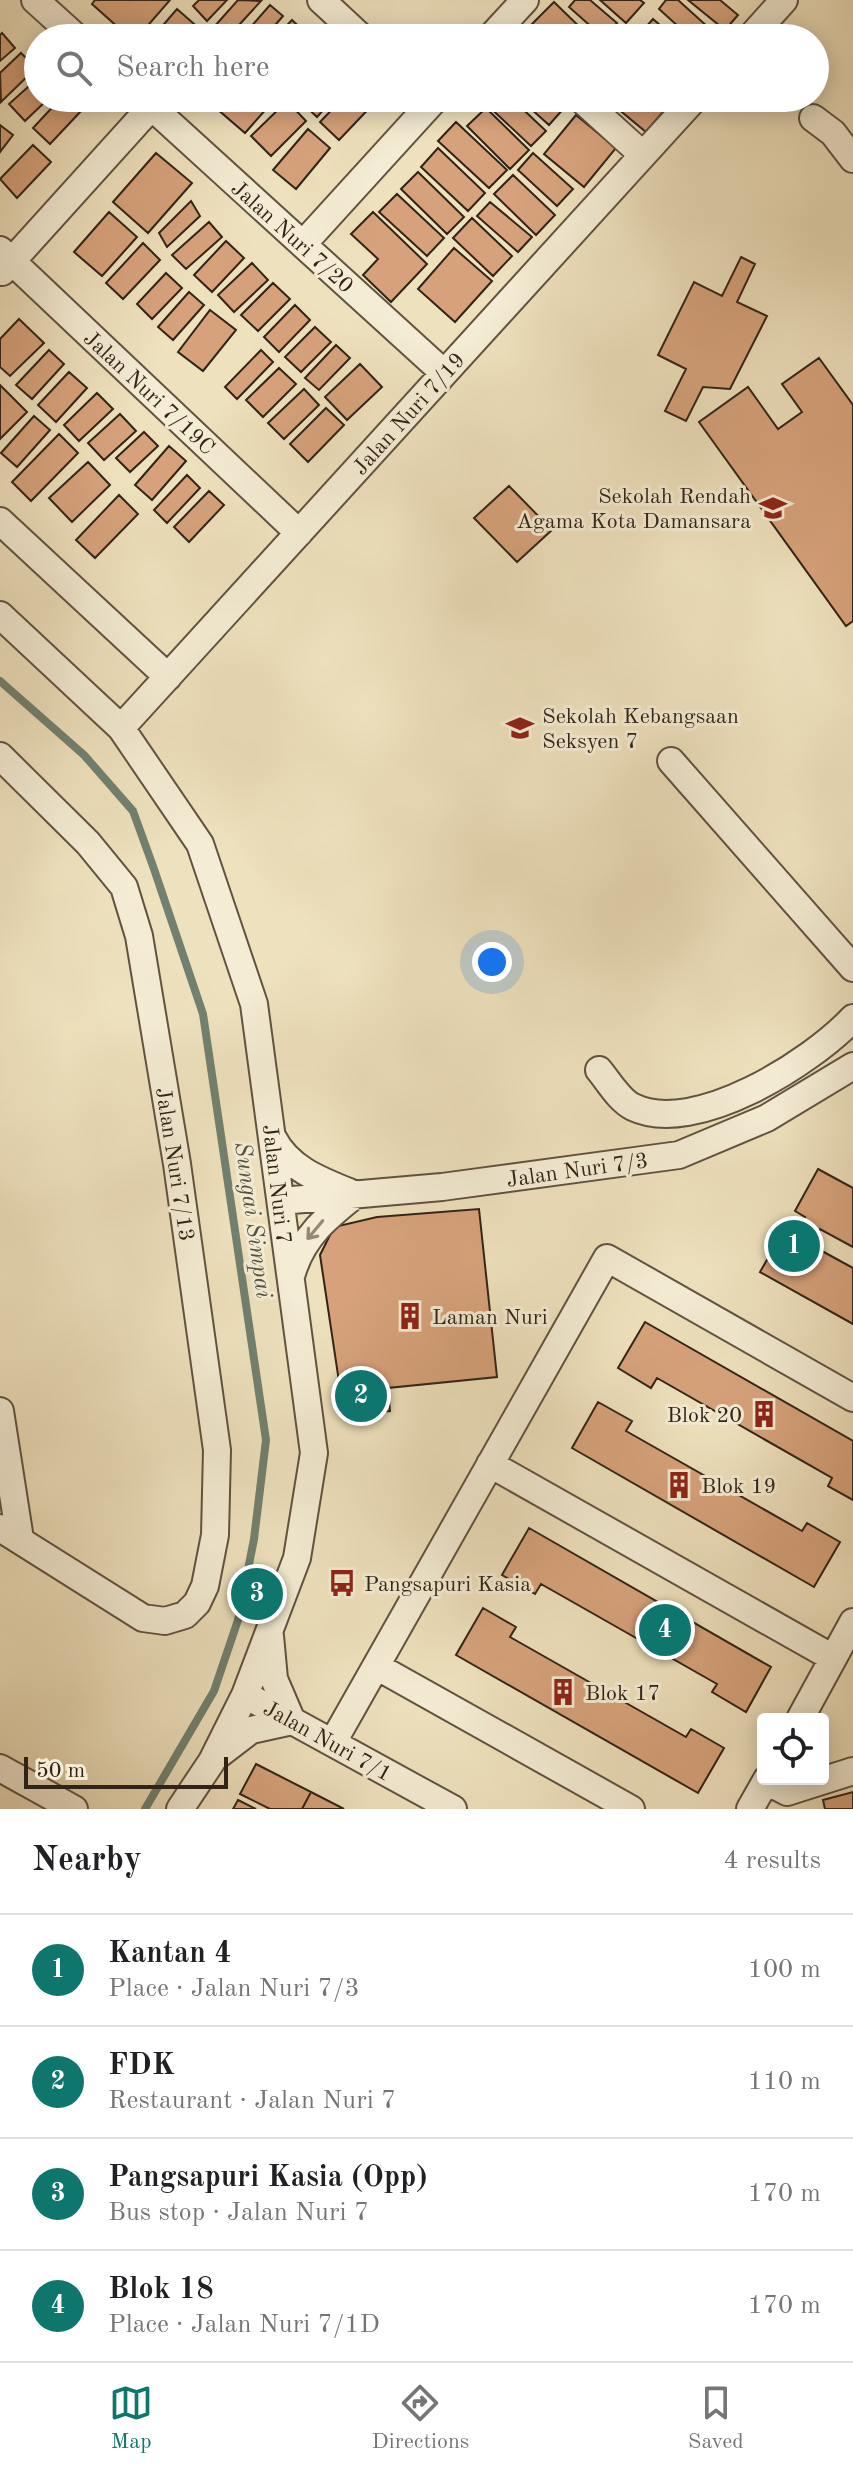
<!DOCTYPE html>
<html lang="en">
<head>
<meta charset="utf-8">
<style>
  :root { --surface:#fff; --page:#f6f6f6; --text:#202124; --muted:#757577; --line:#e0e0e0; --accent:#0f766e }
  body { margin:0; font-family:"Old Standard TT",serif; background:var(--page); color:var(--text) }
  .controls { position:absolute; right:24px; bottom:24px; display:grid; overflow:hidden; border-radius:8px; box-shadow:0 4px 20px #0003 }
  .controls button { width:72px; height:72px; display:grid; place-items:center; padding:0; border:0; border-bottom:2px solid var(--line); background:var(--surface); color:var(--text); font:40px sans-serif }
  .scale { position:absolute; left:24px; bottom:20px; width:204px; box-sizing:border-box; padding-left:8px; border:4px solid #322318; border-top:0; font-size:22px; line-height:28px; white-space:nowrap; color:#322318; -webkit-text-stroke:6px #f4ecd4; paint-order:stroke }
  .you { position:absolute; left:492px; top:962px; width:28px; height:28px; margin:-20px; border:6px solid #fff; border-radius:50%; background:#1a73e8; box-shadow:0 0 0 12px #1a73e833 }
  .badge { display:grid; place-items:center; width:52px; height:52px; border-radius:50%; background:var(--accent); color:#fff; font-size:26px; font-weight:700 }
  .pin { position:absolute; translate:-50% -50%; border:4px solid #fff; box-shadow:0 2px 8px #0006 }
  .list { margin:0; padding:0; list-style:none }
  h2 { display:flex; justify-content:space-between; align-items:center; height:104px; margin:0; padding:0 32px; font-size:34px }
  h2 small { font-size:26px; font-weight:400; color:var(--muted) }
  .list li { display:grid; grid-template-columns:52px 1fr auto; gap:24px; align-items:center; box-sizing:border-box; height:112px; padding:0 32px; border-top:2px solid var(--line) }
  .list b { display:block; font-size:30px; white-space:nowrap }
  .list p { margin:0; font-size:26px; white-space:nowrap; color:var(--muted) }
  .list em { font-size:26px; font-style:normal; color:var(--muted) }
  .icon { flex:none; width:44px; height:44px; fill:none; stroke:currentColor; stroke-width:2; stroke-linecap:round; stroke-linejoin:round }
  .map { position:relative; flex:none; width:853px; height:1809px; overflow:hidden }
  .search { position:absolute; background:var(--surface); box-shadow:0 4px 20px #0003; left:24px; right:24px; top:24px; height:88px; display:flex; align-items:center; gap:20px; box-sizing:border-box; padding:0 28px; border-radius:44px; color:var(--muted); font-size:30px }
  .sheet { height:552px; background:var(--surface) }
  nav { display:flex; justify-content:space-around; align-items:center; box-sizing:border-box; height:112px; border-top:2px solid var(--line); background:var(--surface); font-size:22px; color:var(--muted) }
  nav a { display:grid; justify-items:center; gap:4px }
  nav .on { color:var(--accent) }
  .map>svg:first-child { display:block }
  .lines { fill:none; stroke-linecap:round; stroke-linejoin:round }
  .stream { stroke:#718070; stroke-width:8 }
  .building { fill:#d7a27b; stroke:#322318; stroke-width:2 }
  .minor-casing { stroke:#615241; stroke-width:30 }
  .minor { stroke:#f4ecd4; stroke-width:26 }
  .oneway { stroke:#938876 }
  .labels { text-anchor:middle; stroke-width:6; stroke-linejoin:round; paint-order:stroke }
  .street-label { font-size:22px; fill:#322318; stroke:#f4ecd4 }
  .poi-label { font-size:22px; fill:#322318; stroke:#f4ecd4; text-anchor:start }
  .water-label { font-size:24px; font-style:italic; fill:#525244; stroke:#f4ecd4 }
</style>
</head>
<body>
<div class="map">
<svg width="853" height="1809" viewBox="0 0 853 1809">
  <rect width="100%" height="100%" fill="#eee1bd"/>
  <filter id="stains"><feTurbulence type="fractalNoise" baseFrequency=".0025" numOctaves="4"/><feColorMatrix values="0 0 0 0 .2 0 0 0 0 .09 0 0 0 0 .02 0 0 0 .5 -.17"/></filter>
  <radialGradient id="worn" r=".72"><stop offset=".6" stop-color="#630" stop-opacity="0"/><stop offset="1" stop-color="#630" stop-opacity=".3"/></radialGradient>
  <g class="lines">
    <path class="stream" d="M 0,681 L 84,755 L 133,811 L 154,869 L 203,1014 L 266,1440 L 254,1539 L 238,1620 L 214,1691 L 145,1809"/>
  </g>
  <path class="building" d="M 95,0 L 170,0 L 137,38 L 130,38 L 92,4 Z
    M 199,0 L 227,0 L 207,21 L 193,6 Z
    M 238,0 L 261,1 L 227,38 L 214,27 Z
    M 575,0 L 590,0 L 617,23 L 604,38 L 569,7 Z
    M 600,0 L 640,0 L 644,3 L 626,23 Z
    M 666,0 L 678,0 L 719,37 L 691,38 L 659,9 Z
    M 688,0 L 720,0 L 738,15 L 725,30 Z
    M 554,2 L 591,38 L 542,38 L 530,26 Z
    M 270,5 L 283,16 L 264,38 L 241,38 Z
    M 177,9 L 210,38 L 152,38 Z
    M 653,19 L 675,38 L 638,36 Z
    M 292,20 L 311,38 L 275,38 Z
    M 2,33 L 15,48 L 0,61 L 0,35 Z
    M 21,53 L 36,68 L 1,102 L 0,73 Z
    M 38,78 L 38,98 L 49,98 L 25,121 L 9,104 Z
    M 61,98 L 68,98 L 82,110 L 50,144 L 33,128 Z
    M 212,98 L 276,98 L 245,133 L 209,102 Z
    M 305,98 L 334,98 L 317,117 L 301,102 Z
    M 343,98 L 377,100 L 339,140 L 320,122 Z
    M 490,98 L 511,98 L 546,131 L 531,146 L 485,103 Z
    M 519,98 L 573,98 L 549,125 Z
    M 605,98 L 658,98 L 668,106 L 646,132 Z
    M 287,101 L 306,121 L 271,156 L 251,136 Z
    M 486,108 L 529,150 L 510,169 L 467,126 Z
    M 576,115 L 616,148 L 584,187 L 544,154 Z
    M 456,122 L 507,170 L 489,188 L 438,141 Z
    M 0,125 L 13,135 L 0,152 Z
    M 308,129 L 330,148 L 296,189 L 273,170 Z
    M 33,145 L 51,162 L 17,198 L 0,179 Z
    M 438,148 L 485,193 L 468,211 L 421,167 Z
    M 156,153 L 192,183 L 148,233 L 113,202 Z
    M 533,153 L 573,189 L 557,206 L 518,170 Z
    M 418,172 L 464,217 L 447,234 L 401,189 Z
    M 513,175 L 555,215 L 536,235 L 494,194 Z
    M 397,194 L 444,238 L 427,256 L 379,212 Z
    M 191,201 L 200,216 L 167,247 L 159,233 Z
    M 490,202 L 532,237 L 518,252 L 477,216 Z
    M 109,212 L 137,237 L 102,276 L 74,252 Z
    M 373,212 L 427,264 L 391,302 L 363,275 L 378,259 L 351,234 Z
    M 472,218 L 512,256 L 493,276 L 453,238 Z
    M 209,222 L 222,237 L 186,269 L 172,255 Z
    M 226,241 L 244,258 L 212,292 L 194,275 Z
    M 143,243 L 160,260 L 123,299 L 106,283 Z
    M 454,248 L 492,281 L 455,322 L 418,289 Z
    M 741,257 L 755,264 L 737,302 L 767,316 L 730,389 L 703,387 L 686,421 L 665,411 L 686,369 L 658,355 L 694,282 L 722,296 Z
    M 252,263 L 268,280 L 234,312 L 218,295 Z
    M 166,273 L 182,288 L 152,319 L 137,304 Z
    M 273,283 L 290,299 L 258,331 L 241,315 Z
    M 189,292 L 204,305 L 173,340 L 158,327 Z
    M 295,305 L 310,320 L 279,352 L 264,337 Z
    M 210,310 L 236,330 L 203,371 L 178,352 Z
    M 19,319 L 44,343 L 10,376 L 0,367 L 0,339 Z
    M 315,327 L 331,342 L 301,372 L 285,357 Z
    M 336,345 L 350,358 L 319,390 L 305,378 Z
    M 49,350 L 64,364 L 32,399 L 16,385 Z
    M 261,350 L 273,362 L 237,399 L 225,387 Z
    M 819,358 L 853,405 L 853,621 L 846,626 L 699,422 L 748,387 L 778,429 L 802,412 L 782,384 Z
    M 360,364 L 382,387 L 347,420 L 325,397 Z
    M 279,368 L 296,384 L 263,417 L 246,400 Z
    M 69,372 L 87,388 L 56,422 L 38,405 Z
    M 0,385 L 27,412 L 0,439 Z
    M 304,389 L 319,405 L 284,439 L 268,423 Z
    M 97,393 L 113,409 L 79,441 L 64,425 Z
    M 326,408 L 344,425 L 308,462 L 290,444 Z
    M 120,414 L 136,431 L 104,460 L 88,443 Z
    M 34,416 L 50,430 L 17,467 L 1,453 Z
    M 144,432 L 158,446 L 130,472 L 116,458 Z
    M 59,434 L 78,453 L 31,501 L 12,482 Z
    M 169,446 L 186,461 L 152,500 L 135,485 Z
    M 88,462 L 110,485 L 72,522 L 49,498 Z
    M 187,475 L 200,488 L 167,523 L 154,510 Z
    M 509,486 L 552,530 L 517,562 L 474,518 Z
    M 209,491 L 224,505 L 189,542 L 174,527 Z
    M 119,495 L 138,514 L 95,558 L 76,540 Z
    M 818,1169 L 853,1188 L 853,1247 L 820,1229 L 811,1245 L 853,1268 L 853,1324 L 760,1272 L 783,1232 L 793,1237 L 805,1217 L 795,1211 Z
    M 479,1209 L 497,1377 L 388,1388 L 390,1411 L 344,1415 L 320,1255 L 334,1227 L 377,1217 Z
    M 645,1322 L 853,1441 L 853,1500 L 828,1486 L 832,1478 L 657,1378 L 651,1388 L 618,1368 Z
    M 598,1402 L 632,1421 L 626,1431 L 802,1531 L 807,1523 L 840,1542 L 814,1587 L 572,1448 Z
    M 529,1528 L 771,1667 L 746,1712 L 712,1692 L 717,1684 L 541,1584 L 535,1594 L 502,1575 Z
    M 483,1608 L 516,1627 L 510,1637 L 686,1737 L 691,1729 L 724,1748 L 698,1793 L 456,1655 Z
    M 256,1764 L 311,1792 L 302,1809 L 270,1809 L 240,1794 Z
    M 311,1792 L 344,1809 L 302,1809 Z
    M 853,1792 L 853,1809 L 825,1809 L 823,1800 Z
    M 238,1800 L 256,1809 L 233,1809 Z"/>
  <g class="lines">
    <g class="minor-casing">
      <path id="minor" d="M 35,0 L 77,38
        M 321,0 L 362,38
        M 490,38 L 525,0
        M 750,38 L 784,0
        M 142,98 L 444,373
        M 580,98 L 643,155
        M 813,118 L 833,133 L 853,159
        M 303,244 L 436,98
        M 0,250 L 299,533
        M 2,272 L 152,106
        M 0,521 L 168,677
        M 0,615 L 121,728 L 200,844 L 254,1004 L 314,1453 L 297,1558 L 245,1695 L 212,1761 L 180,1809
        M 121,728 L 695,98
        M 0,756 L 88,843 L 124,887 L 139,936 L 177,1164 L 217,1450 L 215,1535 L 205,1586 L 197,1603 L 185,1615 L 165,1621 L 143,1618 L 0,1528
        M 671,761 L 853,968
        M 599,1070 C 609,1082 619,1100 633,1107 C 695,1137 812,1062 853,1018
        M 273,1138 C 288,1168 319,1180 349,1192
        M 281,1201 L 442,1187 L 679,1155 L 767,1118 L 853,1066
        M 292,1273 C 303,1236 327,1217 356,1194
        M 0,1411 L 20,1539
        M 490,1464 L 833,1658
        M 270,1636 L 274,1679 L 292,1721
        M 376,1666 L 631,1809
        M 245,1695 L 453,1809
        M 800,1719 L 853,1622
        M 333,1742 L 607,1258 L 853,1398
        M 217,1756 L 251,1730 L 292,1721
        M 0,1768 L 74,1809
        M 766,1781 L 787,1792 L 853,1771
        M 750,1809 L 767,1779"/>
    </g>
    <use href="#minor" class="minor"/>
  </g>
  <defs><path id="oneway-shaft" d="M-6 0H5M1.5-3L5.5 0L1.5 3" fill="none" stroke-width="1.6" stroke-linecap="round" stroke-linejoin="round" transform="scale(2)"/></defs>
  <use class="oneway" href="#oneway-shaft" transform="translate(315 1230) rotate(130)"/>
  <defs>
    <g id="school-bare" transform="scale(2.16)"><path d="M0-5L7-2L0 1L-7-2ZM-4 1L0 2.5L4 1V4Q0 6-4 4Z" fill="#8f2418" stroke="#f4ecd4" stroke-width="2.5" paint-order="stroke"/></g>
    <g id="building-bare" transform="scale(2.16)"><path d="M-4-6H4V6H1V3H-1V6H-4ZM-2.5-4.3h1.7v1.8h-1.7ZM.8-4.3h1.7v1.8H.8ZM-2.5-1h1.7V.8h-1.7ZM.8-1h1.7V.8H.8Z" fill="#8f2418" stroke="#f4ecd4" stroke-width="2.5" paint-order="stroke"/></g>
    <g id="bus-bare" transform="scale(2.16)"><path d="M-5-6H5V4H4V6H2V4H-2V6H-4V4H-5ZM-3.5-4V0h7V-4ZM-3.5 1.2v1.5H-2V1.2ZM2 1.2v1.5H3.5V1.2Z" fill="#8f2418" stroke="#f4ecd4" stroke-width="2.5" paint-order="stroke"/></g>
  </defs>
  <g fill-rule="evenodd">
    <use href="#school-bare" x="773" y="508"/>
    <use href="#school-bare" x="520" y="728"/>
    <use href="#building-bare" x="410" y="1316"/>
    <use href="#building-bare" x="764" y="1414"/>
    <use href="#building-bare" x="679" y="1485"/>
    <use href="#bus-bare" x="342" y="1583"/>
    <use href="#building-bare" x="563" y="1692"/>
  </g>
  <g class="labels">
    <g class="street-label">
      <text transform="translate(293 236) rotate(42)" y="8">Jalan Nuri 7/20</text>
      <text transform="translate(150 392) rotate(43)" y="8">Jalan Nuri 7/19C</text>
      <text transform="translate(408 413) rotate(-48)" y="8">Jalan Nuri 7/19</text>
      <text transform="translate(176 1164) rotate(81)" y="8">Jalan Nuri 7/13</text>
      <text transform="translate(577 1169) rotate(-8)" y="8">Jalan Nuri 7/3</text>
      <text transform="translate(278 1184) rotate(83)" y="8">Jalan Nuri 7</text>
      <text transform="translate(328 1740) rotate(29)" y="8">Jalan Nuri 7/1</text>
    </g>
    <g class="poi-label">
      <text x="751" y="503" text-anchor="end">Sekolah Rendah<tspan x="751" dy="25">Agama Kota Damansara</tspan></text>
      <text x="542" y="723">Sekolah Kebangsaan<tspan x="542" dy="25">Seksyen 7</tspan></text>
      <text x="432" y="1324">Laman Nuri</text>
      <text x="742" y="1422" text-anchor="end">Blok 20</text>
      <text x="701" y="1493">Blok 19</text>
      <text x="364" y="1591">Pangsapuri Kasia</text>
      <text x="585" y="1700">Blok 17</text>
    </g>
    <g class="water-label">
      <text transform="translate(254 1220) rotate(82)" y="8">Sungai Simpai</text>
    </g>
  </g>
  <rect width="100%" height="100%" filter="url(#stains)"/>
  <rect width="100%" height="100%" fill="url(#worn)"/>
</svg>
<div class="controls">
<button><svg class="icon" aria-label="locate" viewBox="0 0 24 24"><circle cx="12" cy="12" r="6"/><path d="M12 2v4M12 18v4M2 12h4M18 12h4"/></svg></button>
</div>
<div class="scale">50 m</div>
<div class="you"></div>
<div class="pin badge" style="left:794px;top:1246px">1</div>
<div class="pin badge" style="left:361px;top:1396px">2</div>
<div class="pin badge" style="left:257px;top:1594px">3</div>
<div class="pin badge" style="left:665px;top:1630px">4</div>
<div class="search"><svg class="icon" aria-label="search" viewBox="0 0 24 24"><circle cx="10" cy="10" r="6"/><path d="M15 15l6 6"/></svg>Search here</div>
</div>
<section class="sheet">
<h2>Nearby<small>4 results</small></h2>
<ul class="list">
<li><span class="badge">1</span><div><b>Kantan 4</b><p>Place · Jalan Nuri 7/3</p></div><em>100 m</em></li>
<li><span class="badge">2</span><div><b>FDK</b><p>Restaurant · Jalan Nuri 7</p></div><em>110 m</em></li>
<li><span class="badge">3</span><div><b>Pangsapuri Kasia (Opp)</b><p>Bus stop · Jalan Nuri 7</p></div><em>170 m</em></li>
<li><span class="badge">4</span><div><b>Blok 18</b><p>Place · Jalan Nuri 7/1D</p></div><em>170 m</em></li>
</ul>
</section>
<nav>
<a class="on"><svg class="icon" aria-label="map" viewBox="0 0 24 24"><path d="M3 6l6-2 6 2 6-2v14l-6 2-6-2-6 2zM9 4v14M15 6v14"/></svg>Map</a>
<a><svg class="icon" aria-label="directions" viewBox="0 0 24 24"><path d="M12 3l9 9-9 9-9-9zM9 14v-3h6M13 9l2 2-2 2"/></svg>Directions</a>
<a><svg class="icon" aria-label="saved" viewBox="0 0 24 24"><path d="M7 4h10v16l-5-4-5 4z"/></svg>Saved</a>
</nav>
</body>
</html>
